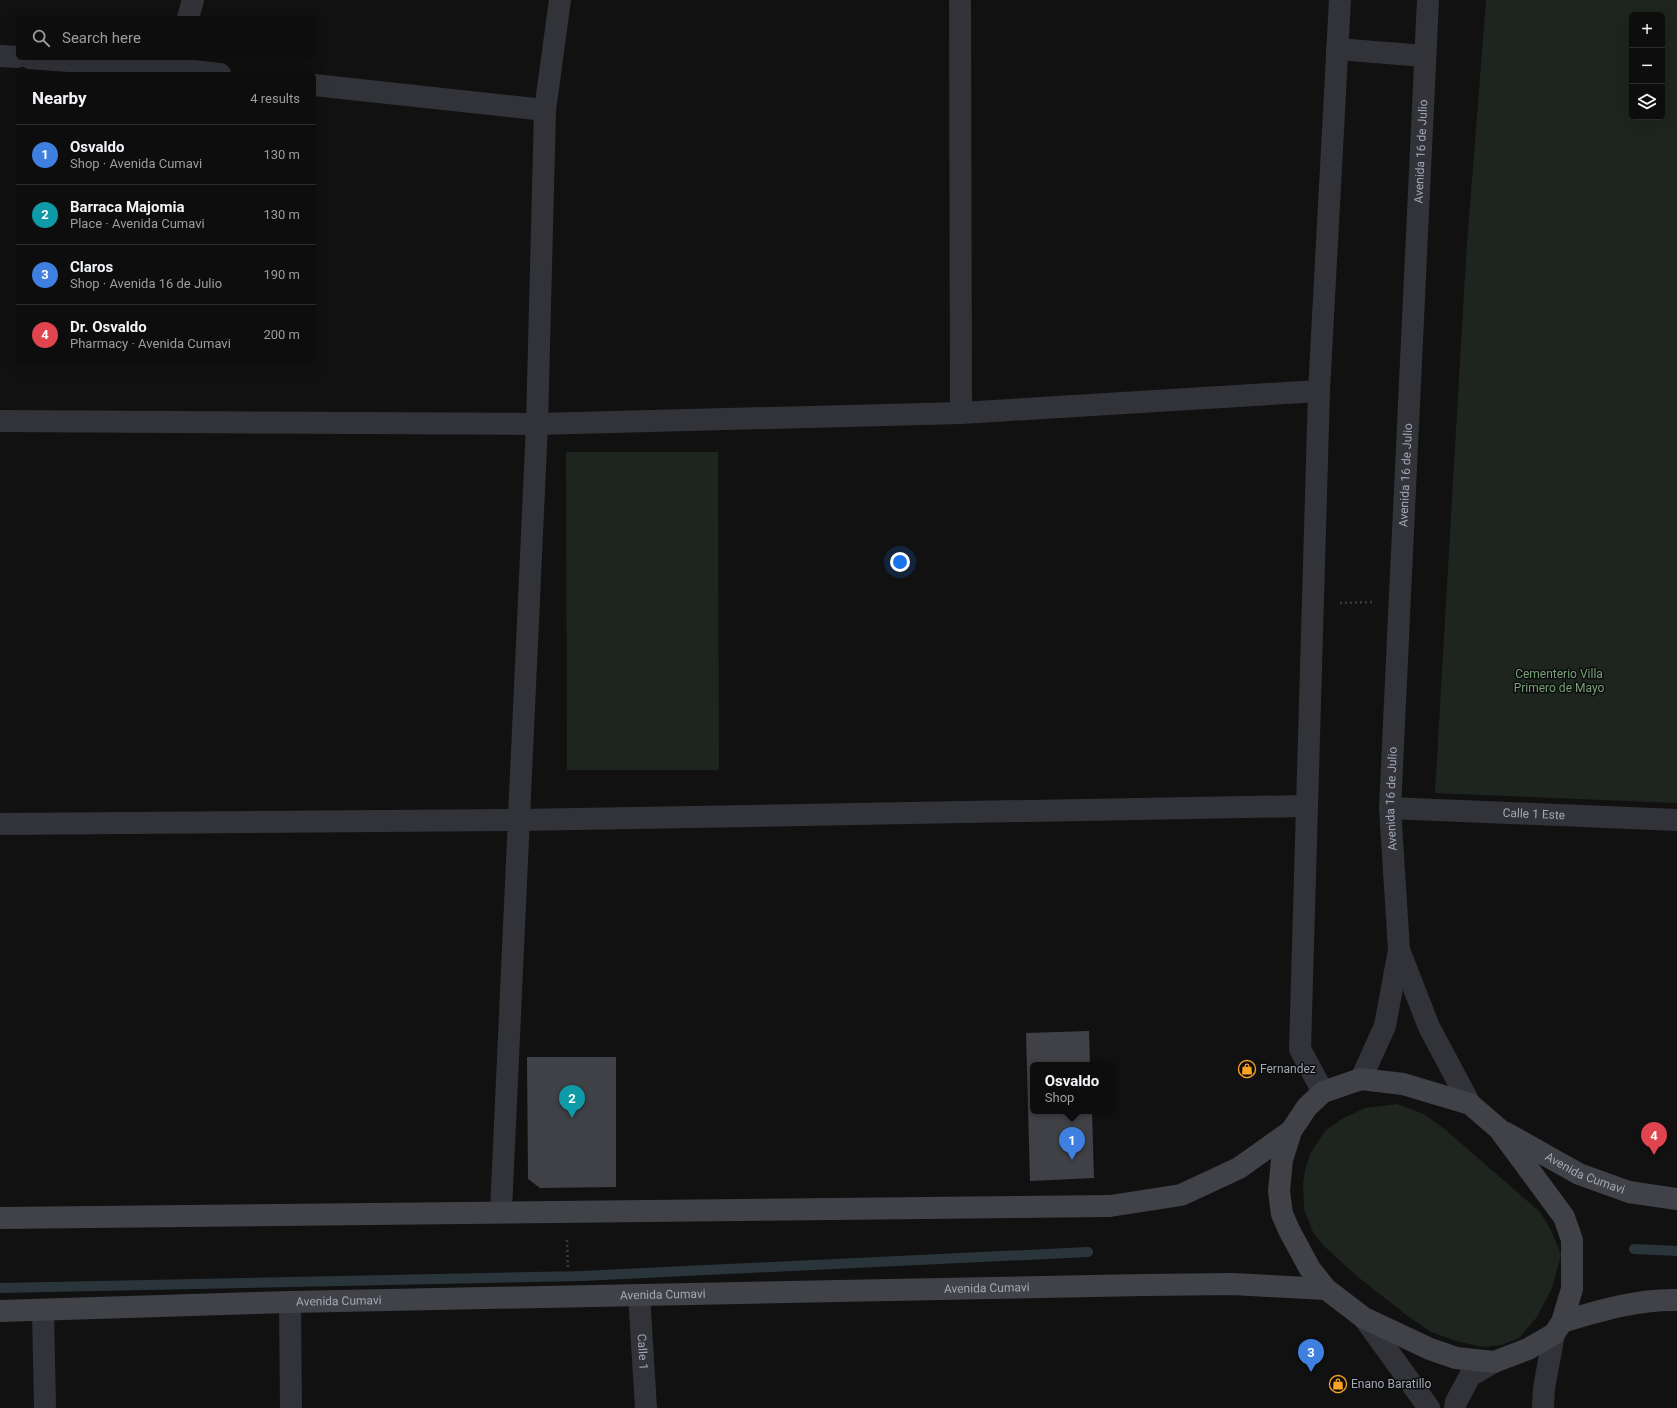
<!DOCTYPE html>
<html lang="en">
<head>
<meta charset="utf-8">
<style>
  :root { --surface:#0d0d0e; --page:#1b1b1c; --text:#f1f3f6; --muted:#9a9c9e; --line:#2d2d2e; --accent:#d93025 }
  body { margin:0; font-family:Roboto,sans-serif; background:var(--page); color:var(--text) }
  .controls { position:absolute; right:12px; top:12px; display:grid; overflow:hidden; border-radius:6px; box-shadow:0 4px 16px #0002 }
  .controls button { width:36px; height:36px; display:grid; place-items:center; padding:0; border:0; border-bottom:1px solid var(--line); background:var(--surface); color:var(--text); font:20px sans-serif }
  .you { position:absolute; left:900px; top:562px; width:14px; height:14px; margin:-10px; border:3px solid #fff; border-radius:50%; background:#1a73e8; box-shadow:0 0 0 6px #1a73e833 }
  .badge { display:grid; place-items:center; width:26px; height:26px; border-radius:50%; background:var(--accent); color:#fff; font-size:13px; font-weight:700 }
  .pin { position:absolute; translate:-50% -33px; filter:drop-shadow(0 1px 2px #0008) }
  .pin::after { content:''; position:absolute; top:21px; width:14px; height:12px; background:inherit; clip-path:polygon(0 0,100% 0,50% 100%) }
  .popup { position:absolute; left:1030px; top:1062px; width:84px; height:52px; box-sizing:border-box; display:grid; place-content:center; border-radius:6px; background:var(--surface); filter:drop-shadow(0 1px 3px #0005); font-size:13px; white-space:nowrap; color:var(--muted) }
  .popup b { font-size:15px; color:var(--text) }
  .popup::after { content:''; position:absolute; left:50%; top:100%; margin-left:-8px; border:8px solid transparent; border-top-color:var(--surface) }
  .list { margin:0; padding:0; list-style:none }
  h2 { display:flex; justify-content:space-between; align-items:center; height:52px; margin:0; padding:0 16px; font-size:17px }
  h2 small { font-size:13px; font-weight:400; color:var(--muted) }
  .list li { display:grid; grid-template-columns:26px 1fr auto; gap:12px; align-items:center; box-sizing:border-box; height:60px; padding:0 16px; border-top:1px solid var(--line) }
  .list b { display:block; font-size:15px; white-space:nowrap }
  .list p { margin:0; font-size:13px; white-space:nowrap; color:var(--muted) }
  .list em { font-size:13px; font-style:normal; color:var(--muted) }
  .icon { flex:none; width:22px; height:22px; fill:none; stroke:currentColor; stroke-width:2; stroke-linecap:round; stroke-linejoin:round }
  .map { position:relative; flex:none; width:1677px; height:1408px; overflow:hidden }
  .search { position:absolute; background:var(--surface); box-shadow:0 4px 16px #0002; left:16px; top:16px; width:300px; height:44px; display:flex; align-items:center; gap:10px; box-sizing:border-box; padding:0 14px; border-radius:6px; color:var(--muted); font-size:15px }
  .panel { position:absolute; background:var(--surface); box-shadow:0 4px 16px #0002; left:16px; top:72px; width:300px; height:292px; border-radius:6px }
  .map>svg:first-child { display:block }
  .green { fill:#1d251e; fill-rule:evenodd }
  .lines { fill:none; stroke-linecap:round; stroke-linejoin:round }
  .stream { stroke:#2a353b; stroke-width:10 }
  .building { fill:#404146 }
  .path { stroke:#383a3f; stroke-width:2.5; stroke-dasharray:2 3; stroke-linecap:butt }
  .minor { stroke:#323338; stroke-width:22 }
  .tertiary { stroke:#323338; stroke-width:22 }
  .secondary { stroke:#404248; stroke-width:22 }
  .labels { text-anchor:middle; stroke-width:3; stroke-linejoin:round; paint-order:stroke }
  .street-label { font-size:12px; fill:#a1a8b4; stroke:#0c0c0d }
  .park-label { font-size:12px; fill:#78a077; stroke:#0c0c0d }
  .poi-label { font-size:12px; fill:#a1a8b4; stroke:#0c0c0d; text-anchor:start }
</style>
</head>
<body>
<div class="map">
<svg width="1677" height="1408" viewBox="0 0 1677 1408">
  <rect width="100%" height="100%" fill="#111112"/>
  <path class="green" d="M 1486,0 L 1677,0 L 1677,803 L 1435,793 L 1466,257 ZM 1632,15 L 1662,15 L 1662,117 L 1632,117 Z
    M 566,452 L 718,452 L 719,770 L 567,770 Z
    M 1397,1104 L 1424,1114 L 1447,1131 L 1540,1212 L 1552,1232 L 1561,1255 L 1552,1288 L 1537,1317 L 1519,1338 L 1502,1345 L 1483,1347 L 1456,1341 L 1431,1332 L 1409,1317 L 1358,1277 L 1324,1246 L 1313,1232 L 1304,1209 L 1303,1185 L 1305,1169 L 1311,1152 L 1326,1130 L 1342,1119 L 1365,1108 Z"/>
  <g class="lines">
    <path class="stream" d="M 1634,1249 L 1677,1251
      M 0,1288 L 582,1276 L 1088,1252"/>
  </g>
  <path class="building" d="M 1089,1031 L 1090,1065 L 1033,1065 L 1033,1111 L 1092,1111 L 1094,1178 L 1030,1181 L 1026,1033 Z
    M 527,1057 L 616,1057 L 616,1187 L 540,1188 L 528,1179 Z"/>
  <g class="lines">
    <path class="path" d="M 1340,603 L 1373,602
      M 567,1240 L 568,1269"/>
    <g class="minor">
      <path d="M 960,0 L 961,413"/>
      <path d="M 188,18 L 193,0"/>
      <path d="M 1337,49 L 1425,56"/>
      <path d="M 0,56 L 18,57"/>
      <path d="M 30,58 L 174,69 L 220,74"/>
      <path d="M 314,85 L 545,110"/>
      <path d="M 0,421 L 537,424 L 961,413 L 1319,391"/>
      <path id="s1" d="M 1390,808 L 1677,820"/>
      <path d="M 0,824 L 518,820 L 1306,806"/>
      <path d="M 1323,1092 L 1300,1049 L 1319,391 L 1340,0"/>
      <path d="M 501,1211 L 537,424 L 545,110 L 560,0"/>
      <path id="s2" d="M 639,1295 L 646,1408"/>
      <path d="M 290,1302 L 291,1408"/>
      <path d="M 43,1310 L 45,1408"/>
      <path d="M 1543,1408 L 1544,1388 L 1554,1334"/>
    </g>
    <g class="tertiary">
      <path d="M 1399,950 L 1429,1027 L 1470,1104"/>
      <path id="s3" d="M 1361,1079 L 1385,1026 L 1399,950 L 1390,808 L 1428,0"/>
      <path d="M 1364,1318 L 1429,1408"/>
      <path d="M 1455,1408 L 1456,1402 L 1470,1376 L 1494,1362"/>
    </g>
    <g class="secondary">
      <path d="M 1361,1079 L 1403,1084 L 1470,1104 L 1499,1129 L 1564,1217 L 1572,1240 L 1572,1289 L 1562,1322 L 1554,1334 L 1528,1349 L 1494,1362 L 1456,1358 L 1430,1349 L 1364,1318 L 1326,1289 L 1310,1269 L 1289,1230 L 1282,1214 L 1279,1191 L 1282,1160 L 1291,1131 L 1307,1107 L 1323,1092 Z"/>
      <path id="s4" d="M 1506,1133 L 1579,1174 L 1629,1192 L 1677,1199"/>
      <path d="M 0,1218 L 1110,1206 L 1181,1195 L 1239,1168 L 1291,1131"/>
      <path id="s5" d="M 0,1311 L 290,1302 L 1144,1285 L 1232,1284 L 1326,1289"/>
      <path d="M 1562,1322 C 1599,1311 1638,1299 1677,1300"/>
    </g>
  </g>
  <defs>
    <g id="shop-ring" transform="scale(0.9)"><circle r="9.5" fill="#0c0c0d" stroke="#f9a223" stroke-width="1.5"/><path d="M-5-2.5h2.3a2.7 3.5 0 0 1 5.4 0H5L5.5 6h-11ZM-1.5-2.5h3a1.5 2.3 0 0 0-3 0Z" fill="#f9a223"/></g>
  </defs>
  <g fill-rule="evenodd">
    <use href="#shop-ring" x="1247" y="1069"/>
    <use href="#shop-ring" x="1338" y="1384"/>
  </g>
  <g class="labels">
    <g class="street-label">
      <text dy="4" stroke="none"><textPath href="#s3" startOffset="935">Avenida 16 de Julio</textPath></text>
      <text dy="4" stroke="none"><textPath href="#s3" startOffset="611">Avenida 16 de Julio</textPath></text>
      <text dy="4" stroke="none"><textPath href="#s3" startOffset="287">Avenida 16 de Julio</textPath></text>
      <text dy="4" stroke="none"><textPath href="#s1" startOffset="144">Calle 1 Este</textPath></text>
      <text dy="4" stroke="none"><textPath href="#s4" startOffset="89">Avenida Cumavi</textPath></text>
      <text dy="4" stroke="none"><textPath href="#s5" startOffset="987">Avenida Cumavi</textPath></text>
      <text dy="4" stroke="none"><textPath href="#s5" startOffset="663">Avenida Cumavi</textPath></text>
      <text dy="4" stroke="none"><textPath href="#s5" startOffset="339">Avenida Cumavi</textPath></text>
      <text dy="4" stroke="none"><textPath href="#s2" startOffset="57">Calle 1</textPath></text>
    </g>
    <g class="park-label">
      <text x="1559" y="678">Cementerio Villa<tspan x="1559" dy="14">Primero de Mayo</tspan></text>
    </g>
    <g class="poi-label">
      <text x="1260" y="1073">Fernandez</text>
      <text x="1351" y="1388">Enano Baratillo</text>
    </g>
  </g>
</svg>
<div class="controls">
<button>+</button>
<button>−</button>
<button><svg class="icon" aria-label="layers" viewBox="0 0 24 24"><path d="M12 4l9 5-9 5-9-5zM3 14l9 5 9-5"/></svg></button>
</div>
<div class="you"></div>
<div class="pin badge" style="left:1072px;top:1160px;background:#3f7fe0">1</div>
<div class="popup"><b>Osvaldo</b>Shop</div>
<div class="pin badge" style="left:572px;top:1118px;background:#0f9aa8">2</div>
<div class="pin badge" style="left:1311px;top:1372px;background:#3f7fe0">3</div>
<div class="pin badge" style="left:1654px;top:1155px;background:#e0444e">4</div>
<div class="search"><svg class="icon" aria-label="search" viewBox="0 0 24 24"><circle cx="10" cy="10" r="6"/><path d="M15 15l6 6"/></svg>Search here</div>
<section class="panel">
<h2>Nearby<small>4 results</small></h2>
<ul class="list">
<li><span class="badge" style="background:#3f7fe0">1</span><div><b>Osvaldo</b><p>Shop · Avenida Cumavi</p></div><em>130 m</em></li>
<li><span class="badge" style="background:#0f9aa8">2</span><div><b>Barraca Majomia</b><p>Place · Avenida Cumavi</p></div><em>130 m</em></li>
<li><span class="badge" style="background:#3f7fe0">3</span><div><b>Claros</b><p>Shop · Avenida 16 de Julio</p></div><em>190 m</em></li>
<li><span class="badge" style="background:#e0444e">4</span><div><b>Dr. Osvaldo</b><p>Pharmacy · Avenida Cumavi</p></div><em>200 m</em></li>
</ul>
</section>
</div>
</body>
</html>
